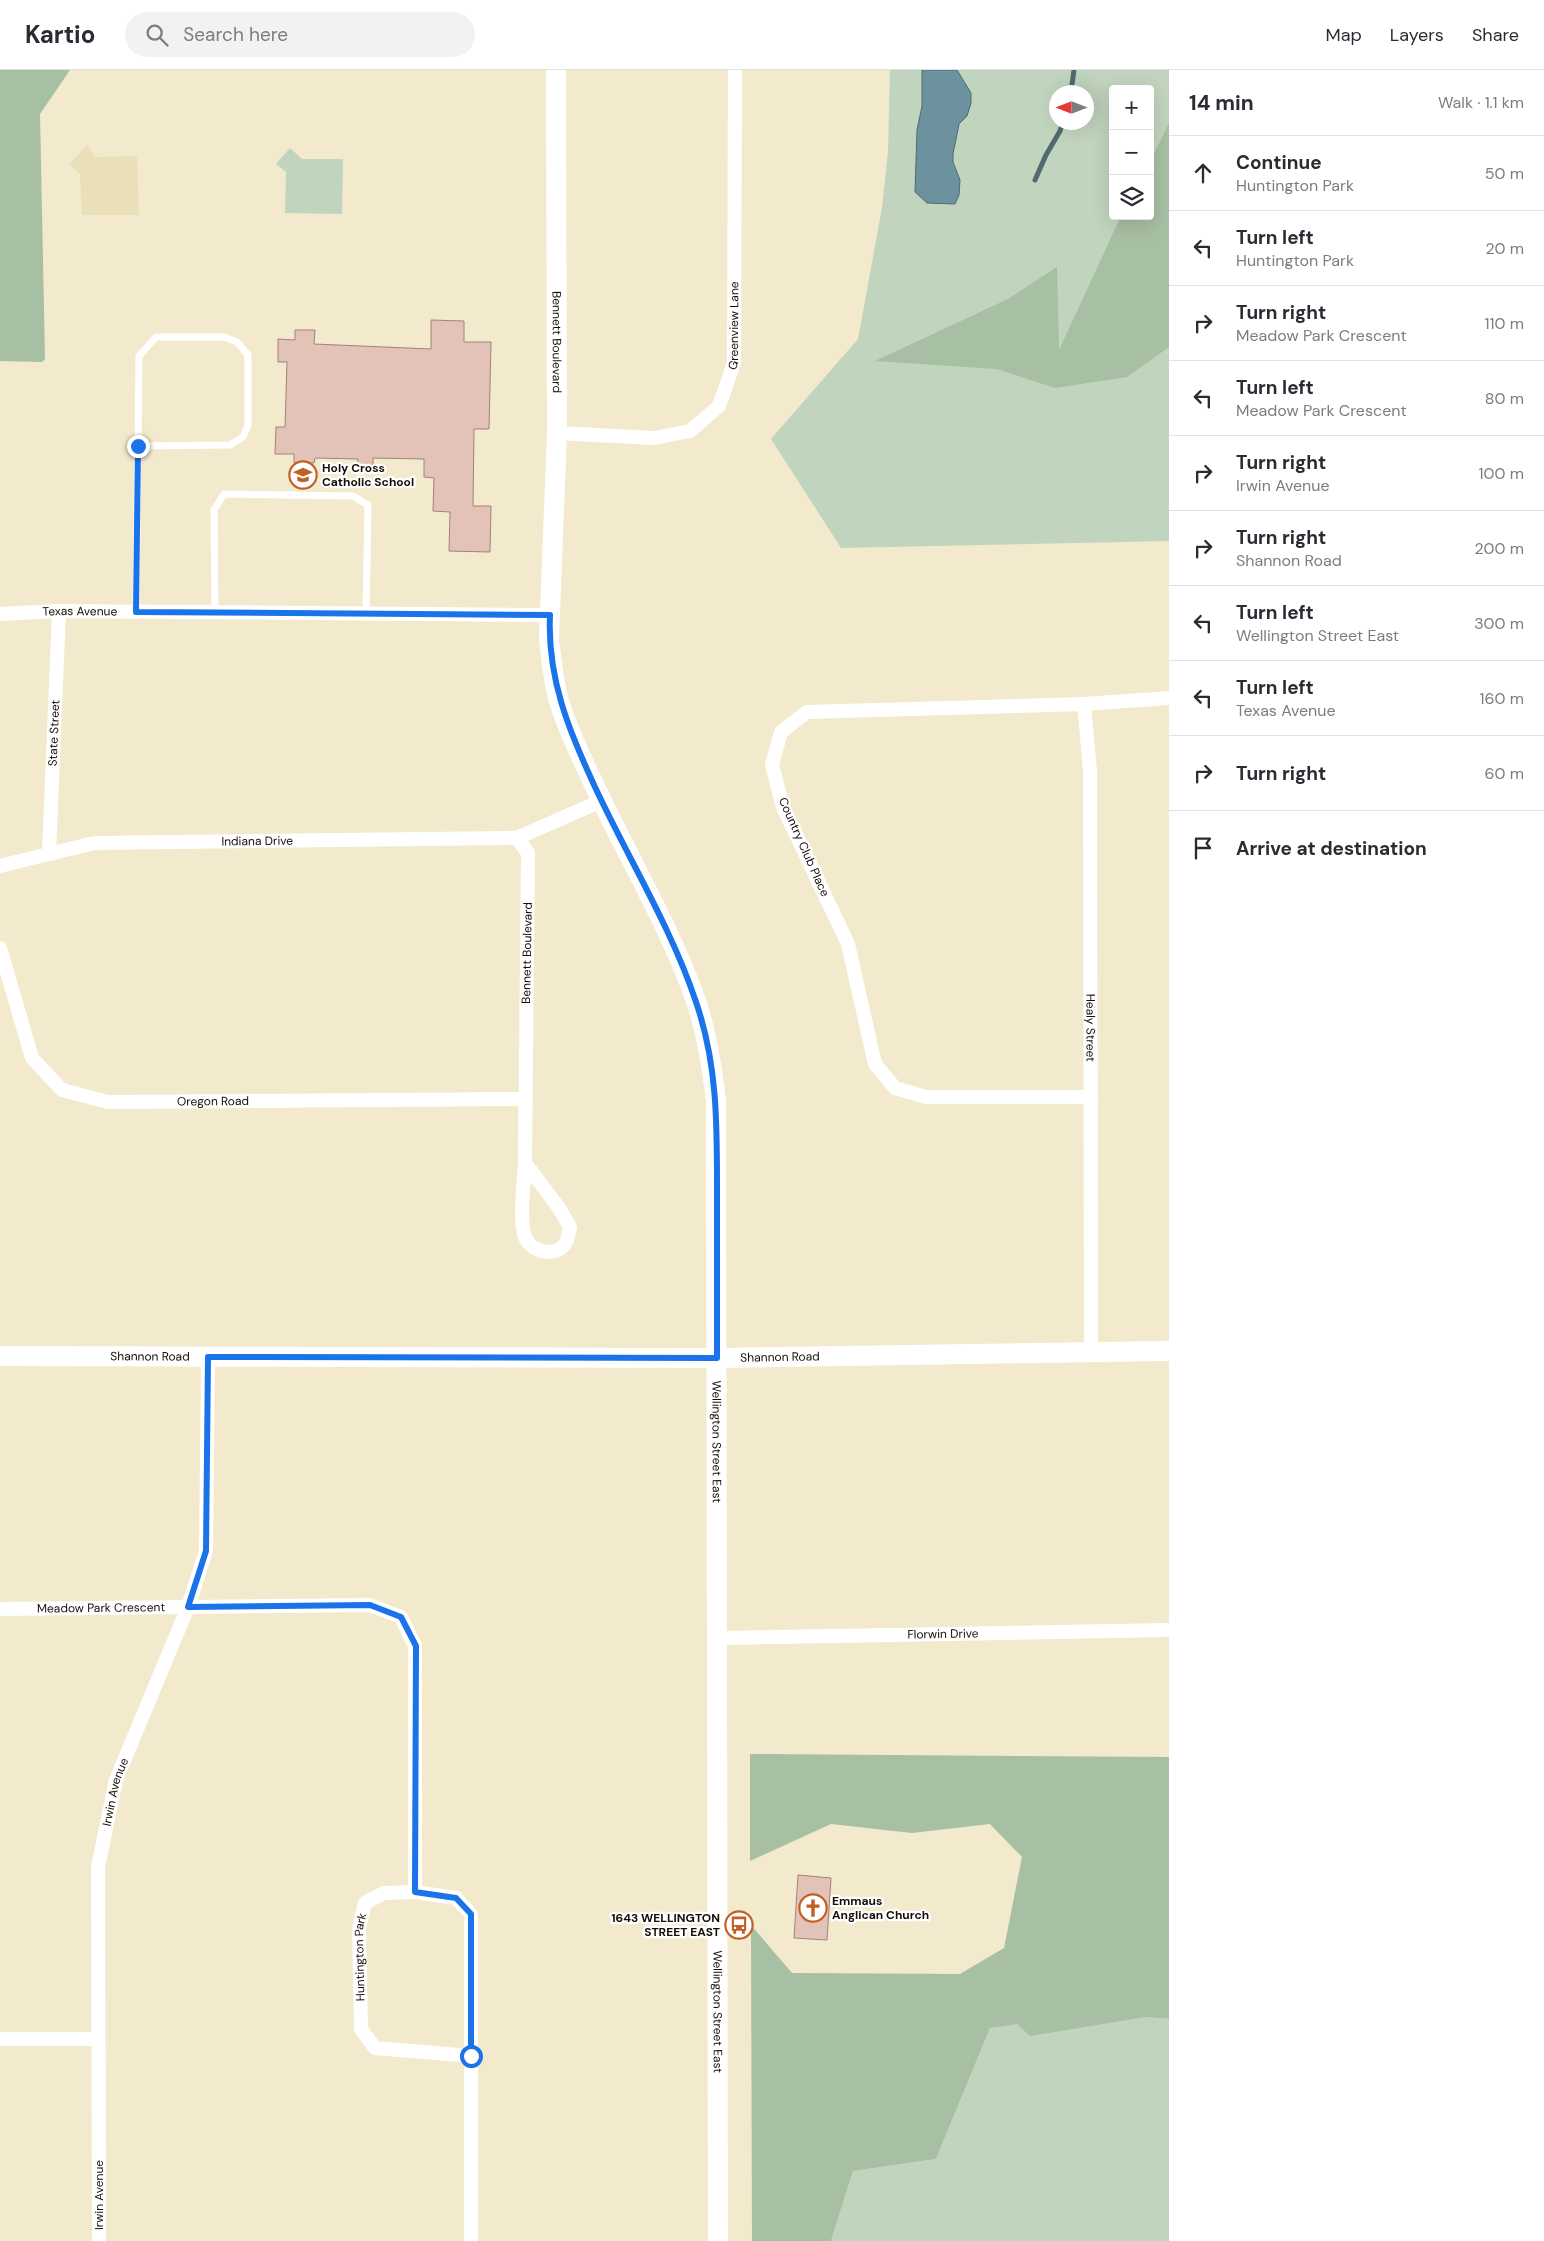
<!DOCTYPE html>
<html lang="en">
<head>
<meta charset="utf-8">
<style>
  :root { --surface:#fff; --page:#f2f2f3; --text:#2b2b33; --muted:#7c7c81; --line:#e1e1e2 }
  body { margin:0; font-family:"DM Sans",sans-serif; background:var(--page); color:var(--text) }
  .controls { position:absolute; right:15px; top:15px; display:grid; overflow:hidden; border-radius:5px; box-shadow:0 5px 20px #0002 }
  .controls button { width:45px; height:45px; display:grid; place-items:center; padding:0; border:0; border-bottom:1px solid var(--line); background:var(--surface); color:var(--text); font:25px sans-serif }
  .compass { position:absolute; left:1049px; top:15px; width:45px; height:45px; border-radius:50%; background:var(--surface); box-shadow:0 5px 20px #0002; rotate:270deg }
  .stop { position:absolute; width:15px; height:15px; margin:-11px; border:4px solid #1a73e8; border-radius:50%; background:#fff }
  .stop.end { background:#1a73e8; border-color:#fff; box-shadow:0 1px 5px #0008 }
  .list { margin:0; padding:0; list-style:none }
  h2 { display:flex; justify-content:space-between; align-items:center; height:65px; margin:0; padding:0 20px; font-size:21px }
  h2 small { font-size:16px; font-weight:400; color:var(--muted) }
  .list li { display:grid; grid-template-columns:32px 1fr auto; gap:15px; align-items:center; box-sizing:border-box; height:75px; padding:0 20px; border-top:1px solid var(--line) }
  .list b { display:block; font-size:19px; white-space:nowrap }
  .list p { margin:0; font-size:16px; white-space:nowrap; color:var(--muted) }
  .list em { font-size:16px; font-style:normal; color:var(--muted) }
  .icon { flex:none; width:28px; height:28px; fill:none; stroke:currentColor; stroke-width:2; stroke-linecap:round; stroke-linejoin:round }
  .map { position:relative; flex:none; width:1169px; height:2171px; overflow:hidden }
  header { display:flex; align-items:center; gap:30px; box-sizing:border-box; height:70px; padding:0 25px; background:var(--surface); border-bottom:1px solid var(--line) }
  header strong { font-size:24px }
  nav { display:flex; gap:28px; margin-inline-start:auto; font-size:18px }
  .search { width:350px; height:45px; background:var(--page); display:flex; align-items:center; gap:12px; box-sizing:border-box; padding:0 18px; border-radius:28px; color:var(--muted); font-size:19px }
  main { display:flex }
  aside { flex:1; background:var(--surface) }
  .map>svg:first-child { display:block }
  .green { fill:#c1d4bd; fill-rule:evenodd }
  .forest { fill:#a7bfa2 }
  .sand { fill:#e9e0ba }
  .water { fill:#6b929e; stroke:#506a70 }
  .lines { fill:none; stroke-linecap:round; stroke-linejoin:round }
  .stream { stroke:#506a70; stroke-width:5 }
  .building { fill:#e3c3b8; stroke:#a08378 }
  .lane { stroke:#fff; stroke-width:7 }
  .street { stroke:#fff; stroke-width:14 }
  .secondary { stroke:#fff; stroke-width:20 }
  .route { stroke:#1a73e8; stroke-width:6 }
  .labels { text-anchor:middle; stroke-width:4.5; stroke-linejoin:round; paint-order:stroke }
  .street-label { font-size:12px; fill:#120e05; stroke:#fff }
  .poi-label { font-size:12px; font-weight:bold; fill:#120e05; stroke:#fff; text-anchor:start }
</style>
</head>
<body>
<header>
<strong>Kartio</strong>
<div class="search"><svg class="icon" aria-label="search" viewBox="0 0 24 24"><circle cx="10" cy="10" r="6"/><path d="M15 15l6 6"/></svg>Search here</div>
<nav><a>Map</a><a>Layers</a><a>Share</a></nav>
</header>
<main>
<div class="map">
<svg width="1169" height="2171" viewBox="0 0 1169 2171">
  <rect width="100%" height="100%" fill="#f3e9cc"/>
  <path class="green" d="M 890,0 L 1169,0 L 1169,471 L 841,478 L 771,369 L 858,269 L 882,138 L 888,82 ZM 1113,19 L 1150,19 L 1150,146 L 1113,146 ZM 1056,22 L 1086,22 L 1086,52 L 1056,52 Z
    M 290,78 L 302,89 L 343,89 L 342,144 L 285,143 L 286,102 L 276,94 Z
    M 1145,1947 L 1169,1949 L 1169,2171 L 831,2171 L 853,2101 L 936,2089 L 990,1958 L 1017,1953 Z"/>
  <path class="forest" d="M 0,0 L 70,0 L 40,44 L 45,289 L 42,292 L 0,291 Z
    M 1169,53 L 1169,277 L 1127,307 L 1055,318 L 997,299 L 875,291 L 1008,229 L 1057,197 L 1059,280 L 1121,146 L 1150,146 L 1150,92 Z
    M 750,1684 L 1169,1687 L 1169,1949 L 1145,1947 L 1030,1966 L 1017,1954 L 990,1958 L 936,2089 L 853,2101 L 831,2171 L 752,2171 L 751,1855 L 792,1903 L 960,1904 L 1004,1878 L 1022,1787 L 990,1754 L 912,1763 L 831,1754 L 750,1791 Z"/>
  <path class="sand" d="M 87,75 L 95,87 L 137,86 L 139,145 L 82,145 L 80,104 L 69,95 Z"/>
  <path class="water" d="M 922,0 L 957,0 L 971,23 L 971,33 L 967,46 L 959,54 L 953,84 L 953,92 L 960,110 L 959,125 L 955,134 L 927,133 L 915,122 L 917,60 L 922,36 Z"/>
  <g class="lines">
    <path class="stream" d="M 1071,22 L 1074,0
      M 1035,110 L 1046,85 L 1060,61 L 1063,52"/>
  </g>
  <path class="building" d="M 431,250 L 464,251 L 464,272 L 491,272 L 489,359 L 474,359 L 473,436 L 491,436 L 490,482 L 449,481 L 450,442 L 433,441 L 434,408 L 424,407 L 424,389 L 373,388 L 373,395 L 357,395 L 358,389 L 315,388 L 314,393 L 294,393 L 294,384 L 275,384 L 276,357 L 285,357 L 287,292 L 278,292 L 278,269 L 295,270 L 295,260 L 315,260 L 314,274 L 431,279 Z
    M 798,1805 L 831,1808 L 827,1870 L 794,1868 Z"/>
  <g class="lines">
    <path class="lane" d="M 136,542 L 139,286 L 156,267 L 224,267 L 237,272 L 248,285 L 248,355 L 243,367 L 230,375 L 138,376
      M 215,543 L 214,440 L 224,424 L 353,426 L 368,435 L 366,544"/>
    <g class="street">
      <path id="s1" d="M 557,363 L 654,368 L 690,361 L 719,336 L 734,293 L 735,0"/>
      <path id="s2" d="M 0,544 L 59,541 L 550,545"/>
      <path id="s3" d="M 1084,634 L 1090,701 L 1091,1281"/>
      <path d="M 517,768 L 528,783 L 525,1093 L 559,1138 L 570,1157 C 569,1161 568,1168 566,1172 C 558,1188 531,1183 525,1167 C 519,1148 524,1114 525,1093"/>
      <path id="s4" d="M 49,784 L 59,541"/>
      <path id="s5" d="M 0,796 L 94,773 L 517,768 L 601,731"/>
      <path id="s6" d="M 0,878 L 32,988 L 62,1020 L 108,1032 L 524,1029"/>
      <path d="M 1091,1027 L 926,1027 L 895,1018 L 875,994 L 848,874 L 783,737 L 772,695 L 781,662 L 807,642 L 1084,634 L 1169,628"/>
      <path id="s7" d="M 0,1539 L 370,1535 L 401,1547 L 415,1576 L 415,1822"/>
      <path id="s8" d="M 717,1568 L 1169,1560"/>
      <path d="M 0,1969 L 98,1969"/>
      <path id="s9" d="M 471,1986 L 375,1978 L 361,1959 L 359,1858 L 365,1833 L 384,1823 L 415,1822 L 456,1828 L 471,1844 L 471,2171"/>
      <path id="s10" d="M 99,2171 L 98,1797 L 116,1710 L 188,1537 L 206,1481 L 208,1287"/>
    </g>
    <g class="secondary">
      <path id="s11" d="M 556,0 L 557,363 L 549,568 C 551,587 553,609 558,628 C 566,656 579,682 591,708 C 625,782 669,854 696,931 C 707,963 712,997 716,1031 L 718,2171"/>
      <path id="s12" d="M 0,1286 L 717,1288 L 1169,1281"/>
    </g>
  </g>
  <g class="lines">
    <path class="route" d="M 138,376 L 136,542 L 550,545 C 547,608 569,661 595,717 C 628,788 671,857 696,932 C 718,996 717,1057 717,1124 C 717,1179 717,1233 717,1288 L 208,1287 L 206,1481 L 188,1537 L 370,1535 L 401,1547 L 416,1576 L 415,1822 L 456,1828 L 471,1844 L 471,1986"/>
  </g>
  <defs>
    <g id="school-ring" transform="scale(1.4375)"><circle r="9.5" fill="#fff" stroke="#c25f25" stroke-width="1.5"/><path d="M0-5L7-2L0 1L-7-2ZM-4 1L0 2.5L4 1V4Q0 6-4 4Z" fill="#c25f25"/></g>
    <g id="church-ring" transform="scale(1.4375)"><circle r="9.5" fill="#fff" stroke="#c25f25" stroke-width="1.5"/><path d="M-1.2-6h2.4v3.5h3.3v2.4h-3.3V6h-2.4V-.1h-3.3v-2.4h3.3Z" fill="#c25f25"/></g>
    <g id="bus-ring" transform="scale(1.4375)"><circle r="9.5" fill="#fff" stroke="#c25f25" stroke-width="1.5"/><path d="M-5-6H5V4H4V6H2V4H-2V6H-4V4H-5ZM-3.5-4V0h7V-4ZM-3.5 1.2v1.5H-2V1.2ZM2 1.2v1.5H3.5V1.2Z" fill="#c25f25"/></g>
  </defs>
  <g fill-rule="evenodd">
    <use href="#school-ring" x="303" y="405"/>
    <use href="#church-ring" x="813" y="1838"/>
    <use href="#bus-ring" x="739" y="1855"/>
  </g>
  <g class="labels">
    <g class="street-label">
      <text dy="4" stroke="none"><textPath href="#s1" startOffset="255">Greenview Lane</textPath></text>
      <text dy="4" stroke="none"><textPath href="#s11" startOffset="272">Bennett Boulevard</textPath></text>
      <text dy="4" stroke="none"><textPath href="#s2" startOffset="80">Texas Avenue</textPath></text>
      <text dy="4" stroke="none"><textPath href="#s4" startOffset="121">State Street</textPath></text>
      <text dy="4" stroke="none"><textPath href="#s5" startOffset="260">Indiana Drive</textPath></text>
      <text transform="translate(804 777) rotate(66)" y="4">Country Club Place</text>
      <text transform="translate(527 883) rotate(-89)" y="4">Bennett Boulevard</text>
      <text dy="4" stroke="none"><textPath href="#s3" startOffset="324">Healy Street</textPath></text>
      <text dy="4" stroke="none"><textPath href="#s6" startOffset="311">Oregon Road</textPath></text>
      <text dy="4" stroke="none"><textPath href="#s12" startOffset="150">Shannon Road</textPath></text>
      <text dy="4" stroke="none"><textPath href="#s12" startOffset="780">Shannon Road</textPath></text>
      <text dy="4" stroke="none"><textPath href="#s11" startOffset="1405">Wellington Street East</textPath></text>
      <text dy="4" stroke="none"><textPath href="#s7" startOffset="101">Meadow Park Crescent</textPath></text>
      <text dy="4" stroke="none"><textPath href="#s8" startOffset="226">Florwin Drive</textPath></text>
      <text dy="4" stroke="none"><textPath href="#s10" startOffset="451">Irwin Avenue</textPath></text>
      <text dy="4" stroke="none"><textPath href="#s9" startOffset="192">Huntington Park</textPath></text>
      <text dy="4" stroke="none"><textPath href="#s11" startOffset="1975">Wellington Street East</textPath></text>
      <text transform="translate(99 2125) rotate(-90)" y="4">Irwin Avenue</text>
    </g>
    <g class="poi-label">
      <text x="322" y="402">Holy Cross<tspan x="322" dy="14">Catholic School</tspan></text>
      <text x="832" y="1835">Emmaus<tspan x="832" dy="14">Anglican Church</tspan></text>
      <text x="720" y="1852" text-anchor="end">1643 WELLINGTON<tspan x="720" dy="14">STREET EAST</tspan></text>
    </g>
  </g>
</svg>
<div class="controls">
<button>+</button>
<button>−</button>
<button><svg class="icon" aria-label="layers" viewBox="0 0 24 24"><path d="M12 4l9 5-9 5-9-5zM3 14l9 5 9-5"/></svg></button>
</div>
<svg class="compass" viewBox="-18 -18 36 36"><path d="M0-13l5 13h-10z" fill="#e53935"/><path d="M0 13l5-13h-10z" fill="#7c7c81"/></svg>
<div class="stop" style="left:471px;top:1986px"></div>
<div class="stop end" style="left:138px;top:376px"></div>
</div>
<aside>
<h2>14 min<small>Walk · 1.1 km</small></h2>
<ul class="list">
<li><svg class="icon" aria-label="ahead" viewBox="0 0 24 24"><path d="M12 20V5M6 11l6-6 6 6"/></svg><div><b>Continue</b><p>Huntington Park</p></div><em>50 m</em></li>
<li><svg class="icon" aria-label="left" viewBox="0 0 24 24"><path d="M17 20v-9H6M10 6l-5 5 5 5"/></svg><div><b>Turn left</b><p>Huntington Park</p></div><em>20 m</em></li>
<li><svg class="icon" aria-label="right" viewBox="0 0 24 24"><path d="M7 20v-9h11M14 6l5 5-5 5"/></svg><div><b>Turn right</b><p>Meadow Park Crescent</p></div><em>110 m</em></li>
<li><svg class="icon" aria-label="left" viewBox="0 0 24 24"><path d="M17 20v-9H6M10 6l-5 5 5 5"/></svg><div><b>Turn left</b><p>Meadow Park Crescent</p></div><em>80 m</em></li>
<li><svg class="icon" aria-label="right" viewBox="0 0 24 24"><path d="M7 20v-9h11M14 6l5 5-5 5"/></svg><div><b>Turn right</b><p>Irwin Avenue</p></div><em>100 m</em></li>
<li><svg class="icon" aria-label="right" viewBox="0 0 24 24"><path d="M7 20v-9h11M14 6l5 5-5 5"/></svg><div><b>Turn right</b><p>Shannon Road</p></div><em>200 m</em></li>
<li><svg class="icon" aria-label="left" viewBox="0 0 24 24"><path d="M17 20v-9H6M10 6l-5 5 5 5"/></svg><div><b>Turn left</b><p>Wellington Street East</p></div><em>300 m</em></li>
<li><svg class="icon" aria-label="left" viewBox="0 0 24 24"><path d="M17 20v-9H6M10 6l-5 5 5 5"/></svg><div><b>Turn left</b><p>Texas Avenue</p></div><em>160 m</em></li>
<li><svg class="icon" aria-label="right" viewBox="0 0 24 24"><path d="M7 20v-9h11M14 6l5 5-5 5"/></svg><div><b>Turn right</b></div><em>60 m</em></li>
<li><svg class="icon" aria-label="arrive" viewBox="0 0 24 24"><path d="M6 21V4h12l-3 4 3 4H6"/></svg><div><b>Arrive at destination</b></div></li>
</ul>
</aside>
</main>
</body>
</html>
